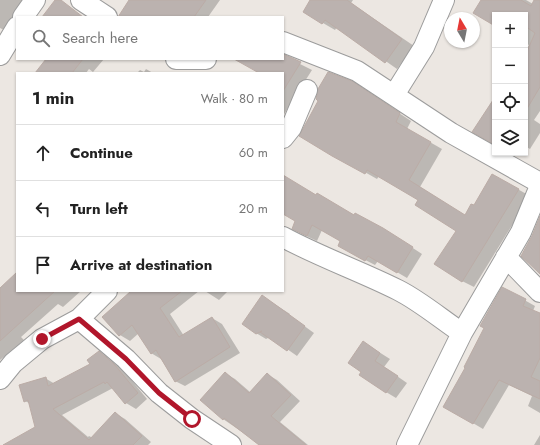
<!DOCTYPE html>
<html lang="en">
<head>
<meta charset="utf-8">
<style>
  :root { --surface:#fff; --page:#f2f2f2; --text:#222; --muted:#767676; --line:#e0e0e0 }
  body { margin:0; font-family:Jost,sans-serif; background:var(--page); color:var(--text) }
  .controls { position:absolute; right:12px; top:12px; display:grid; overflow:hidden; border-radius:0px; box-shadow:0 1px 3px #0004 }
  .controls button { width:36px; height:36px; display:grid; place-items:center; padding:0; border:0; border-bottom:1px solid var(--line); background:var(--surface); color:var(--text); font:20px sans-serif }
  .compass { position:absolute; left:444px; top:12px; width:36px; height:36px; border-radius:50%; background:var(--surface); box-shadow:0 1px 3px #0004; rotate:350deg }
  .stop { position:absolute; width:12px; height:12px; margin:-9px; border:3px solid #b1162b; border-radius:50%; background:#fff }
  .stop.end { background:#b1162b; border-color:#fff; box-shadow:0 1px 4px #0008 }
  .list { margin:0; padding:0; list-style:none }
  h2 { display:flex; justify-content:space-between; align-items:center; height:52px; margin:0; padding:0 16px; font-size:17px }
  h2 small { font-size:13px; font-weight:400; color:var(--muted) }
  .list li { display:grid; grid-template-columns:26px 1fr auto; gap:12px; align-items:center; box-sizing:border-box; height:56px; padding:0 16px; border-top:1px solid var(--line) }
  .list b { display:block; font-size:15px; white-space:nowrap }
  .list em { font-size:13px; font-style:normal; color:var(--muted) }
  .icon { flex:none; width:22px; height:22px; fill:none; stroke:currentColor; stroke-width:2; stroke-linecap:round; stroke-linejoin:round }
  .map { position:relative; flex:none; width:540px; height:445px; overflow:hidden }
  .search { position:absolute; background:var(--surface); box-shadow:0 1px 3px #0004; left:16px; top:16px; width:268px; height:44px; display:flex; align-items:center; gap:10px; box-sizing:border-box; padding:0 14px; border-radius:0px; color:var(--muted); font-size:15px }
  .panel { position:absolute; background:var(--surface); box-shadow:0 1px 3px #0004; left:16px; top:72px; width:268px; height:220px; border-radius:0px }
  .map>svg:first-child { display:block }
  .shadow { fill:#0003 }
  .building { fill:#bbb2af; stroke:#bbaca6 }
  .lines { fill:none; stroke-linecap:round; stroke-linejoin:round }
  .street-casing { stroke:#9c9c9c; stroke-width:22 }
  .street { stroke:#fff; stroke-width:20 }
  .route { stroke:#b1162b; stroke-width:5 }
</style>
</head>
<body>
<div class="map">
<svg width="540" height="445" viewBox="0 0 540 445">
  <rect width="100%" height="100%" fill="#ece7e2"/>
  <path class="shadow" d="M 0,0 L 23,0 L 27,3 L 6,31 L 0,28 Z
    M 131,0 L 220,0 L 208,17 L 130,17 Z
    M 311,0 L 353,0 L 351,3 L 414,46 L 397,69 L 337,27 L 335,30 L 304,12 Z
    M 482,0 L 526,0 L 540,8 L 540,111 L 534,120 L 540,124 L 540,133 L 530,149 L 525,146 L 525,52 L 529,45 L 525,43 L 525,15 L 495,15 L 495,25 Z
    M 283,52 L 288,58 L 312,70 L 283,116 L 283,73 L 261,73 L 236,59 L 283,59 Z
    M 47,59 L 104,59 L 93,72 L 89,69 L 86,73 L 36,73 Z
    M 146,69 L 153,73 L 137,73 L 140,70 L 144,72 Z
    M 363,89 L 411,121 L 407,129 L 442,149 L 420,187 L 465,216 L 474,207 L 492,175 L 530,196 L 474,287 L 462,281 L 458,231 L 420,199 L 379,176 L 377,179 L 301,136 Z
    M 283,176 L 317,196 L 393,235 L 422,254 L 407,278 L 378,261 L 375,265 L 348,251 L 342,241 L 322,230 L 317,241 L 302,234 L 297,221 L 283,213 Z
    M 17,277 L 17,291 L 81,291 L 63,307 L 58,304 L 21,337 L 24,340 L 0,360 L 0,289 Z
    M 503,288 L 535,306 L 533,311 L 540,315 L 540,413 L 528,406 L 532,396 L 509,385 L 483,429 L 444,406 L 467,368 Z
    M 135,291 L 199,291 L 170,314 L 184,336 L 212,318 L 222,324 L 240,353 L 185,386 L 175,381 L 161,359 L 151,353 L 139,333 L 130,341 L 120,335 Z
    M 205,291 L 228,291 L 219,300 Z
    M 262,296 L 290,314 L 289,315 L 314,333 L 297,356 L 270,337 L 266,339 L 256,333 Z
    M 363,342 L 390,359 L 384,367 L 407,383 L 396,398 L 386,392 L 363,372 Z
    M 99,352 L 124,371 L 147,399 L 136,409 L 126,403 L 113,388 L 62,415 L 88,437 L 89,436 L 93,438 L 115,413 L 125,419 L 151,442 L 148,445 L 5,445 L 37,427 L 29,403 L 25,401 L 45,378 L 55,384 L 92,364 Z
    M 225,373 L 235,379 L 250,392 L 267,374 L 277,380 L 300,401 L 280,422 L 308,445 L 261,445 L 223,419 Z
    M 540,435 L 540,445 L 534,445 Z"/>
  <path class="building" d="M 55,0 L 61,0 L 83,17 L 42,17 Z
    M 129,0 L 206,0 L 194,17 L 118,17 Z
    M 310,0 L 347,0 L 402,39 L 385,63 L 325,20 L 322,24 L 303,12 Z
    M 481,0 L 521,0 L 531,6 L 534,0 L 540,0 L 540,87 L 525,112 L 525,56 L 535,33 L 525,26 L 525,15 L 495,15 L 495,26 L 473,13 Z
    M 283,54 L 301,62 L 283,91 L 283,73 L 259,73 L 234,59 L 283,59 Z
    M 46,59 L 83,59 L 72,73 L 35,73 Z
    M 328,72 L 352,81 L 400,113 L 396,122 L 431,142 L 409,180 L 465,215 L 471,204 L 474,205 L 492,174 L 519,189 L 462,282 L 434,264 L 456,231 L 415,205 L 418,200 L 367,170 L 365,174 L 332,156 L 299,136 L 318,101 L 316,99 L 318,89 Z
    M 495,97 L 495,145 L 472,132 Z
    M 283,175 L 316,195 L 317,193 L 354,215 L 355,213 L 383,228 L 413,247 L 397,273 L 368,256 L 365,261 L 338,246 L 340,241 L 312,225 L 307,236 L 292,229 L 295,221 L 283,214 Z
    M 540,216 L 540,274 L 521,256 L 532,236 Z
    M 17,272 L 17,291 L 55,291 L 0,341 L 0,288 Z
    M 502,287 L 526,299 L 523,306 L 540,313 L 540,358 L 531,377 L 540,381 L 540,399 L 499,380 L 473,424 L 443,407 L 465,368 L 464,367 L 484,328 L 480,326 Z
    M 131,291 L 182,291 L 160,308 L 179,337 L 212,317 L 230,347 L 175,382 L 156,350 L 151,354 L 132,325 L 119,336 L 102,317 Z
    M 262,295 L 305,326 L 287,351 L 260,332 L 262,331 L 256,334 L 242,324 Z
    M 363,341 L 380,353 L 375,361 L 398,376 L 386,393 L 359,375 L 361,372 L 348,363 Z
    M 99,351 L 114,364 L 138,393 L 125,404 L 107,382 L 105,384 L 104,382 L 53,409 L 89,440 L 115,412 L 142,436 L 133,445 L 3,445 L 35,427 L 28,400 L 24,402 L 19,385 L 46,377 L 48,386 L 90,364 L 87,360 Z
    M 225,372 L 249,393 L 267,373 L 291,395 L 271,416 L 306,445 L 259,445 L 224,418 L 223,420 L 200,400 Z"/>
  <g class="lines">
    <g class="street-casing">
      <path id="street" d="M 81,0 L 107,17
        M 23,17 L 35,0
        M 283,42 L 357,71 L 451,133 L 540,183
        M 0,55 L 17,27
        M 176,59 L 206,59
        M 394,95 L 424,47 L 444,0
        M 283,138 L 291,128 L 307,90
        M 283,237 C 320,257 360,271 398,290 C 420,301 441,319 462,333
        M 506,257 L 540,292
        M 79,319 L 126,359 L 159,393 L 192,419 L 231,445
        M 0,379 L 13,363 L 42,339 L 79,319 L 107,291
        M 407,445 L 462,333 L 521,232 L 540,186"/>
    </g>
    <use href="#street" class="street"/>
  </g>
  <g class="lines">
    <path class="route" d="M 42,339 L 79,319 L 126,359 L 159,393 L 192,419"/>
  </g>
</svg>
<div class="controls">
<button>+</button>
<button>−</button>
<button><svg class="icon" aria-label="locate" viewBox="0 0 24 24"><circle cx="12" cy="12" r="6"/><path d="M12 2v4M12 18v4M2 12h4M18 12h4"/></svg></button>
<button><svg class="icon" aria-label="layers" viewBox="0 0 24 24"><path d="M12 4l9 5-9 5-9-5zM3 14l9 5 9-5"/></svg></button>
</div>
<svg class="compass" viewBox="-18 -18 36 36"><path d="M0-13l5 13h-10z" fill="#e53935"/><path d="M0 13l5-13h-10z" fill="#767676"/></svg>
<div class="stop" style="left:192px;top:419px"></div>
<div class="stop end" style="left:42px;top:339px"></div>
<div class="search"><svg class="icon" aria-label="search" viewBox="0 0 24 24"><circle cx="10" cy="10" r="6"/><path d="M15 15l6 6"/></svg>Search here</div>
<section class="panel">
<h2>1 min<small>Walk · 80 m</small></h2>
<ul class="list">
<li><svg class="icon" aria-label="ahead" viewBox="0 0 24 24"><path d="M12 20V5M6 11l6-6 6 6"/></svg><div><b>Continue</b></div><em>60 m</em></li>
<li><svg class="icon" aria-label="left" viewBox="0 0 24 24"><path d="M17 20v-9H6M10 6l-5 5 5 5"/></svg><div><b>Turn left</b></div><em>20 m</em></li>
<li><svg class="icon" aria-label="arrive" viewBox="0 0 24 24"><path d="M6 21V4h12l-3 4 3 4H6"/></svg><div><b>Arrive at destination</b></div></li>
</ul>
</section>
</div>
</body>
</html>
